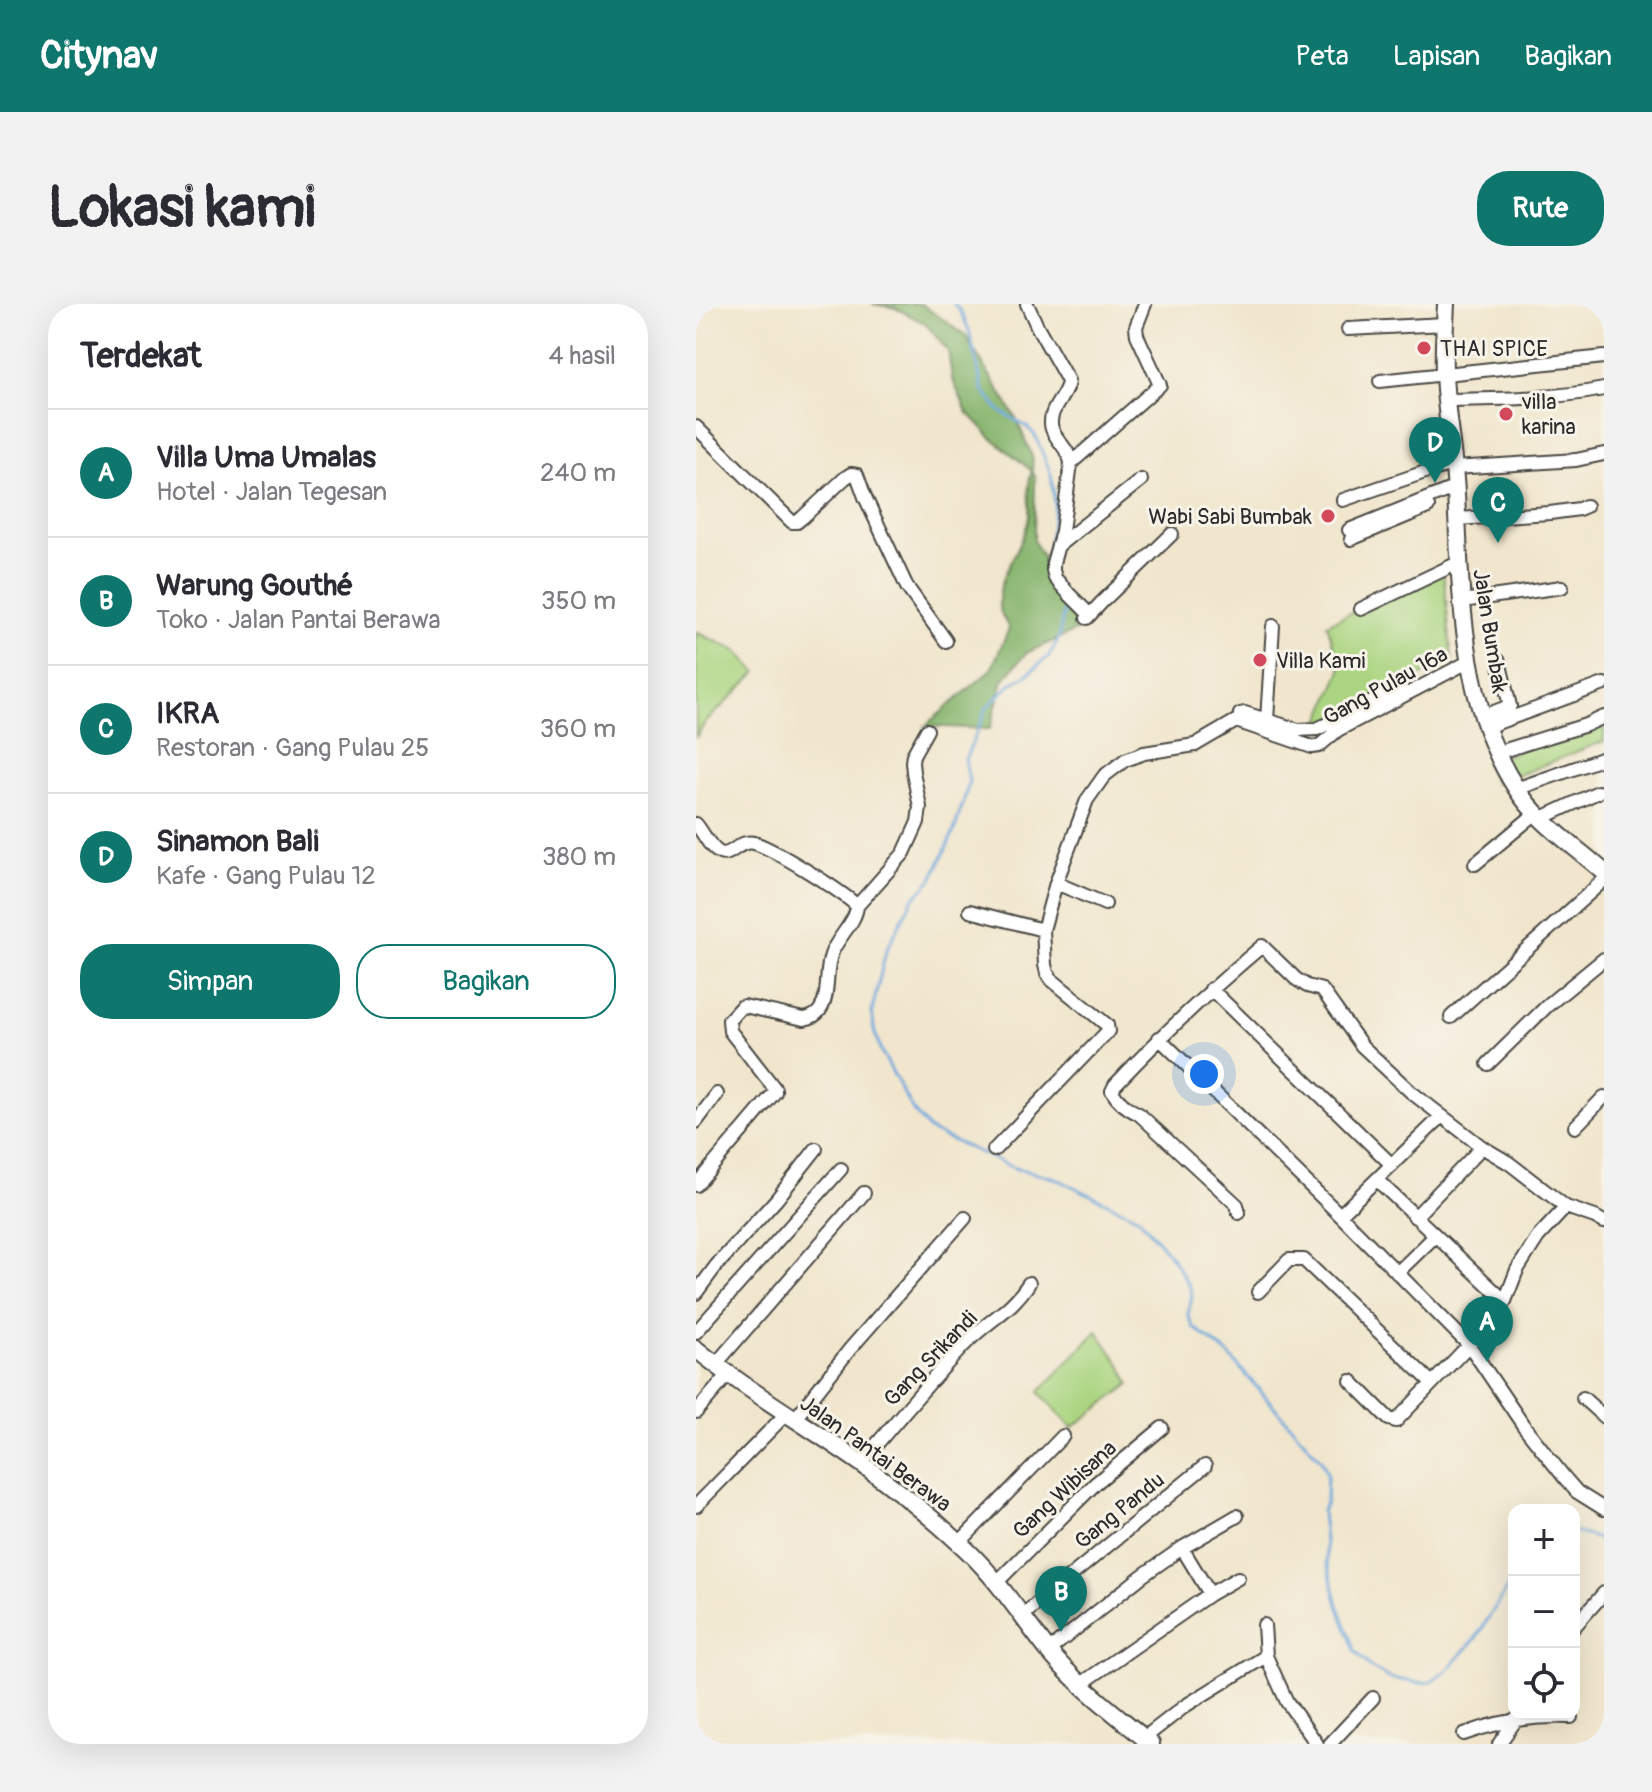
<!DOCTYPE html>
<html lang="id">
<head>
<meta charset="utf-8">
<style>
  :root { --surface:#fff; --page:#f2f2f3; --text:#2b2b33; --muted:#7c7c81; --line:#e1e1e2; --accent:#0f766e }
  body { margin:0; font-family:Pangolin,sans-serif; background:var(--page); color:var(--text) }
  .controls { position:absolute; right:24px; bottom:24px; display:grid; overflow:hidden; border-radius:16px; box-shadow:0 8px 32px #0002 }
  .controls button { width:72px; height:72px; display:grid; place-items:center; padding:0; border:0; border-bottom:2px solid var(--line); background:var(--surface); color:var(--text); font:40px sans-serif }
  .you { position:absolute; left:508px; top:770px; width:28px; height:28px; margin:-20px; border:6px solid #fff; border-radius:50%; background:#1a73e8; box-shadow:0 0 0 12px #1a73e833 }
  .badge { display:grid; place-items:center; width:52px; height:52px; border-radius:50%; background:var(--accent); color:#fff; font-size:26px; font-weight:700 }
  .pin { position:absolute; translate:-50% -66px; filter:drop-shadow(0 2px 4px #0008) }
  .pin::after { content:''; position:absolute; top:42px; width:28px; height:24px; background:inherit; clip-path:polygon(0 0,100% 0,50% 100%) }
  .list { margin:0; padding:0; list-style:none }
  h2 { display:flex; justify-content:space-between; align-items:center; height:104px; margin:0; padding:0 32px; font-size:34px }
  h2 small { font-size:26px; font-weight:400; color:var(--muted) }
  .list li { display:grid; grid-template-columns:52px 1fr auto; gap:24px; align-items:center; box-sizing:border-box; height:128px; padding:0 32px; border-top:2px solid var(--line) }
  .list b { display:block; font-size:30px; white-space:nowrap }
  .list p { margin:0; font-size:26px; white-space:nowrap; color:var(--muted) }
  .list em { font-size:26px; font-style:normal; color:var(--muted) }
  .actions { display:flex; gap:16px; padding:24px 32px }
  .actions a { flex:1; padding:18px 0; border:2px solid var(--accent); border-radius:32px; text-align:center; font-size:28px; color:var(--accent) }
  .actions .main { background:var(--accent); color:#fff }
  .icon { flex:none; width:44px; height:44px; fill:none; stroke:currentColor; stroke-width:2; stroke-linecap:round; stroke-linejoin:round }
  .map { position:relative; flex:none; width:908px; height:1440px; overflow:hidden; border-radius:32px }
  header { display:flex; align-items:center; gap:48px; box-sizing:border-box; height:112px; padding:0 40px; background:var(--accent); color:#fff }
  header strong { font-size:38px }
  nav { display:flex; gap:44px; margin-inline-start:auto; font-size:28px }
  .intro { display:flex; align-items:center; justify-content:space-between; box-sizing:border-box; height:192px; padding:0 48px }
  h1 { margin:0; font-size:56px }
  .button { padding:20px 36px; border-radius:32px; background:var(--accent); color:#fff; font-size:28px; font-weight:700 }
  main { display:flex; gap:48px; padding:0 48px }
  aside { flex:1; background:var(--surface); border-radius:32px; box-shadow:0 8px 32px #0002 }
  .map>svg:first-child { display:block }
  .green { fill:#abd581; stroke:#6b8056; stroke-width:2 }
  .forest { fill:#88b66f; stroke:#5a704d; stroke-width:2 }
  .lines { fill:none; stroke-linecap:round; stroke-linejoin:round }
  .stream { stroke:#6ba6db; stroke-width:3 }
  .minor-casing { stroke:#494743; stroke-width:16 }
  .tertiary-casing { stroke:#494743; stroke-width:20 }
  .minor { stroke:#fff; stroke-width:12 }
  .tertiary { stroke:#fff; stroke-width:16 }
  .poi-dot { fill:#d1495b; stroke:#f7f3e8; stroke-width:3 }
  .labels { text-anchor:middle; stroke-width:6; stroke-linejoin:round; paint-order:stroke }
  .poi-label { font-size:22px; fill:#2b2b2b; stroke:#f7f3e8; text-anchor:start }
  .street-label { font-size:22px; fill:#2b2b2b; stroke:#f7f3e8 }
</style>
</head>
<body>
<header>
<strong>Citynav</strong>
<nav><a>Peta</a><a>Lapisan</a><a>Bagikan</a></nav>
</header>
<div class="intro"><h1>Lokasi kami</h1><a class="button">Rute</a></div>
<main>
<aside>
<h2>Terdekat<small>4 hasil</small></h2>
<ul class="list">
<li><span class="badge">A</span><div><b>Villa Uma Umalas</b><p>Hotel · Jalan Tegesan</p></div><em>240 m</em></li>
<li><span class="badge">B</span><div><b>Warung Gouthé</b><p>Toko · Jalan Pantai Berawa</p></div><em>350 m</em></li>
<li><span class="badge">C</span><div><b>IKRA</b><p>Restoran · Gang Pulau 25</p></div><em>360 m</em></li>
<li><span class="badge">D</span><div><b>Sinamon Bali</b><p>Kafe · Gang Pulau 12</p></div><em>380 m</em></li>
</ul>
<div class="actions"><a class="main">Simpan</a><a>Bagikan</a></div>
</aside>
<div class="map">
<svg width="908" height="1440" viewBox="0 0 908 1440">
  <rect width="100%" height="100%" fill="#f7f3e8"/>
  <filter id="ink" filterUnits="userSpaceOnUse"><feTurbulence type="fractalNoise" baseFrequency=".0125" numOctaves="2"/><feDisplacementMap in="SourceGraphic" scale="16" xChannelSelector="R" yChannelSelector="G"/><feConvolveMatrix kernelMatrix="1 2 1 2 8 2 1 2 1" color-interpolation-filters="sRGB"/></filter>
  <filter id="wash" filterUnits="userSpaceOnUse"><feTurbulence type="fractalNoise" baseFrequency=".006" numOctaves="4" result="noise"/><feDisplacementMap in="SourceGraphic" scale="32" xChannelSelector="R" yChannelSelector="G"/><feGaussianBlur stdDeviation="1.8" result="paint"/><feColorMatrix in="noise" values="0 0 0 0 0 0 0 0 0 0 0 0 0 0 0 0 0 1.4 0 .05"/><feComposite in="paint" operator="in"/></filter>
  <g filter="url(#wash)">
    <rect width="100%" height="100%" fill="#f1e6cd"/>
    <path class="green" d="M 747,265 L 756,356 L 621,425 L 645,366 L 631,320 Z
      M 0,328 L 41,347 L 61,368 L 9,419 L 0,433 Z
      M 908,415 L 908,437 L 800,480 L 790,459 Z
      M 401,1027 L 426,1063 L 434,1080 L 376,1124 L 343,1088 Z"/>
    <path class="forest" d="M 176,0 L 225,0 L 269,31 L 320,114 L 337,155 L 336,167 L 339,172 L 338,237 L 359,277 L 376,302 L 380,327 L 330,349 L 307,376 L 294,425 L 229,422 L 295,366 L 313,325 C 310,318 304,309 303,302 C 301,269 329,243 333,211 C 334,197 330,181 336,167 L 296,134 L 271,108 L 256,74 L 252,47 L 229,19 L 199,4 Z"/>
    <g class="lines">
      <path class="stream" d="M 258,0 L 263,5 L 273,26 L 287,87 L 304,107 L 331,123 L 339,131 L 355,170 L 359,202 L 351,255 L 352,261
        M 357,280 L 368,304 L 363,334 L 353,352 L 331,371 L 314,381 L 291,403 L 269,456 L 273,476 L 271,486 L 258,527 L 236,575 L 216,596 L 190,647 L 176,707 L 178,726 L 184,745 L 218,808 L 233,826 L 318,864 L 359,874 L 443,914 L 477,955 L 493,981 L 496,991 L 492,1010 L 497,1023 L 530,1048 L 625,1156 L 631,1169 L 630,1198 L 626,1207 L 631,1258 L 642,1301 L 659,1347 L 674,1363 L 693,1374 L 724,1379 L 735,1378 L 751,1367 L 780,1334 L 818,1273
        M 878,1228 L 904,1235 L 908,1239"/>
    </g>
  </g>
  <g filter="url(#ink)">
    <g class="lines">
      <g class="minor-casing">
        <path id="minor" d="M 331,0 L 341,22 L 372,77 C 371,93 350,106 356,125 C 361,138 373,145 375,159 L 366,227 L 357,259 L 357,266 L 359,274 L 373,290 L 394,311
          M 652,25 L 749,20
          M 684,77 L 908,53
          M 750,96 C 804,95 856,95 908,85
          M 0,123 L 96,218 L 101,218 L 107,213 L 149,174 L 155,170 L 161,171 L 169,193 L 211,283 L 250,337
          M 375,159 L 464,81 L 441,31 L 440,23 L 449,0
          M 758,164 L 880,156 L 908,150
          M 647,196 L 735,166 L 758,160
          M 761,215 L 854,209 L 883,205 L 890,202
          M 653,226 L 760,183
          M 655,235 L 732,203
          M 363,241 L 445,176
          M 766,297 L 866,283
          M 665,305 L 762,259
          M 391,314 L 406,298 L 476,230
          M 544,410 L 549,409 L 602,426 L 621,425 L 705,384
          M 787,412 L 814,402 L 803,357
          M 571,416 L 577,322
          M 790,423 L 908,380
          M 800,449 L 890,421 L 908,413
          M 820,485 L 908,454
          M 844,515 L 902,488
          M 0,520 C 7,528 14,545 24,549 C 35,554 43,535 58,539 C 77,544 147,588 161,602
          M 779,560 L 839,510
          M 360,579 L 409,600
          M 274,607 L 347,626
          M 515,685 L 696,861
          M 755,713 L 908,576
          M 463,734 L 644,911 L 773,1041 L 827,1121 L 868,1173 L 881,1188 L 908,1205
          M 792,760 L 852,701 L 908,655
          M 0,818 L 21,790
          M 879,823 L 908,793
          M 298,846 L 412,727 L 411,721 L 356,676 L 351,669 L 349,661 L 347,626 L 360,579 L 391,496 L 408,472 L 429,456 L 448,449 L 499,441 L 540,417 L 616,443 L 623,442 L 642,426 L 774,357
          M 681,876 L 809,997
          M 0,881 L 79,788 L 79,785 L 34,727 L 33,716 L 45,703 L 48,702 L 108,715 C 114,714 120,712 124,706 C 134,691 129,668 135,651 C 140,634 160,619 161,602 L 208,549 L 222,518 L 224,503 L 217,468 L 216,458 L 217,451 L 231,426
          M 543,909 L 541,901 L 443,810 C 432,805 422,798 416,787 L 419,781 C 465,732 514,686 566,642 L 600,675 L 611,682 L 626,686 L 666,742 L 715,788 L 786,843 L 813,859 L 870,903
          M 644,911 L 746,812
          M 719,913 L 786,843
          M 701,969 L 739,932
          M 562,988 L 593,956 L 608,956 L 736,1079
          M 0,989 L 20,962 L 80,896 L 120,845
          M 0,1028 L 145,865
          M 19,1061 L 168,889
          M 655,1077 L 693,1115 L 700,1117 L 773,1041 L 809,997 L 821,966 L 842,933 L 870,903 L 899,913 L 908,918
          M 887,1094 L 908,1113
          M 0,1108 L 32,1071
          M 98,1116 L 154,1045 L 269,914
          M 165,1159 C 199,1118 234,1077 271,1038 C 293,1016 316,1006 333,979
          M 0,1202 L 90,1110
          M 264,1238 L 367,1132
          M 486,1244 L 514,1290
          M 300,1279 L 400,1179 L 466,1124
          M 327,1311 L 509,1162
          M 878,1323 L 908,1289
          M 352,1347 L 446,1272 L 486,1244 L 541,1212
          M 570,1352 L 591,1398 L 621,1440
          M 385,1380 L 514,1290 L 542,1274
          M 768,1430 C 803,1417 837,1411 875,1413
          M 448,1434 L 489,1402 L 570,1352 L 568,1321
          M 634,1440 L 677,1394
          M 803,1440 L 822,1413"/>
      </g>
      <g class="tertiary-casing">
        <path id="tertiary" d="M 750,0 C 749,22 747,45 748,67 C 749,108 758,148 760,189 C 765,288 764,397 820,484 C 842,519 878,541 908,568
          M 0,1045 C 53,1088 111,1121 166,1160 C 199,1184 231,1209 261,1237 C 297,1268 322,1308 351,1345 C 380,1381 420,1410 455,1440"/>
      </g>
      <use href="#minor" class="minor"/>
      <use href="#tertiary" class="tertiary"/>
    </g>
  </g>
  <g class="poi-dot">
    <circle cx="728" cy="44" r="8"/>
    <circle cx="810" cy="110" r="8"/>
    <circle cx="632" cy="212" r="8"/>
    <circle cx="564" cy="356" r="8"/>
  </g>
  <g class="labels">
    <g class="poi-label">
      <text x="744" y="52">THAI SPICE</text>
      <text x="826" y="105">villa<tspan x="826" dy="25">karina</tspan></text>
      <text x="616" y="220" text-anchor="end">Wabi Sabi Bumbak</text>
      <text x="580" y="364">Villa Kami</text>
    </g>
    <g class="street-label">
      <text transform="translate(795 327) rotate(81)" y="8">Jalan Bumbak</text>
      <text transform="translate(689 381) rotate(-29)" y="8">Gang Pulau 16a</text>
      <text transform="translate(234 1054) rotate(-46)" y="8">Gang Srikandi</text>
      <text transform="translate(180 1149) rotate(36)" y="8">Jalan Pantai Berawa</text>
      <text transform="translate(368 1185) rotate(-43)" y="8">Gang Wibisana</text>
      <text transform="translate(423 1206) rotate(-39)" y="8">Gang Pandu</text>
    </g>
  </g>
</svg>
<div class="controls">
<button>+</button>
<button>−</button>
<button><svg class="icon" aria-label="locate" viewBox="0 0 24 24"><circle cx="12" cy="12" r="6"/><path d="M12 2v4M12 18v4M2 12h4M18 12h4"/></svg></button>
</div>
<div class="you"></div>
<div class="pin badge" style="left:791px;top:1058px">A</div>
<div class="pin badge" style="left:365px;top:1328px">B</div>
<div class="pin badge" style="left:802px;top:239px">C</div>
<div class="pin badge" style="left:739px;top:179px">D</div>
</div>
</main>
</body>
</html>
